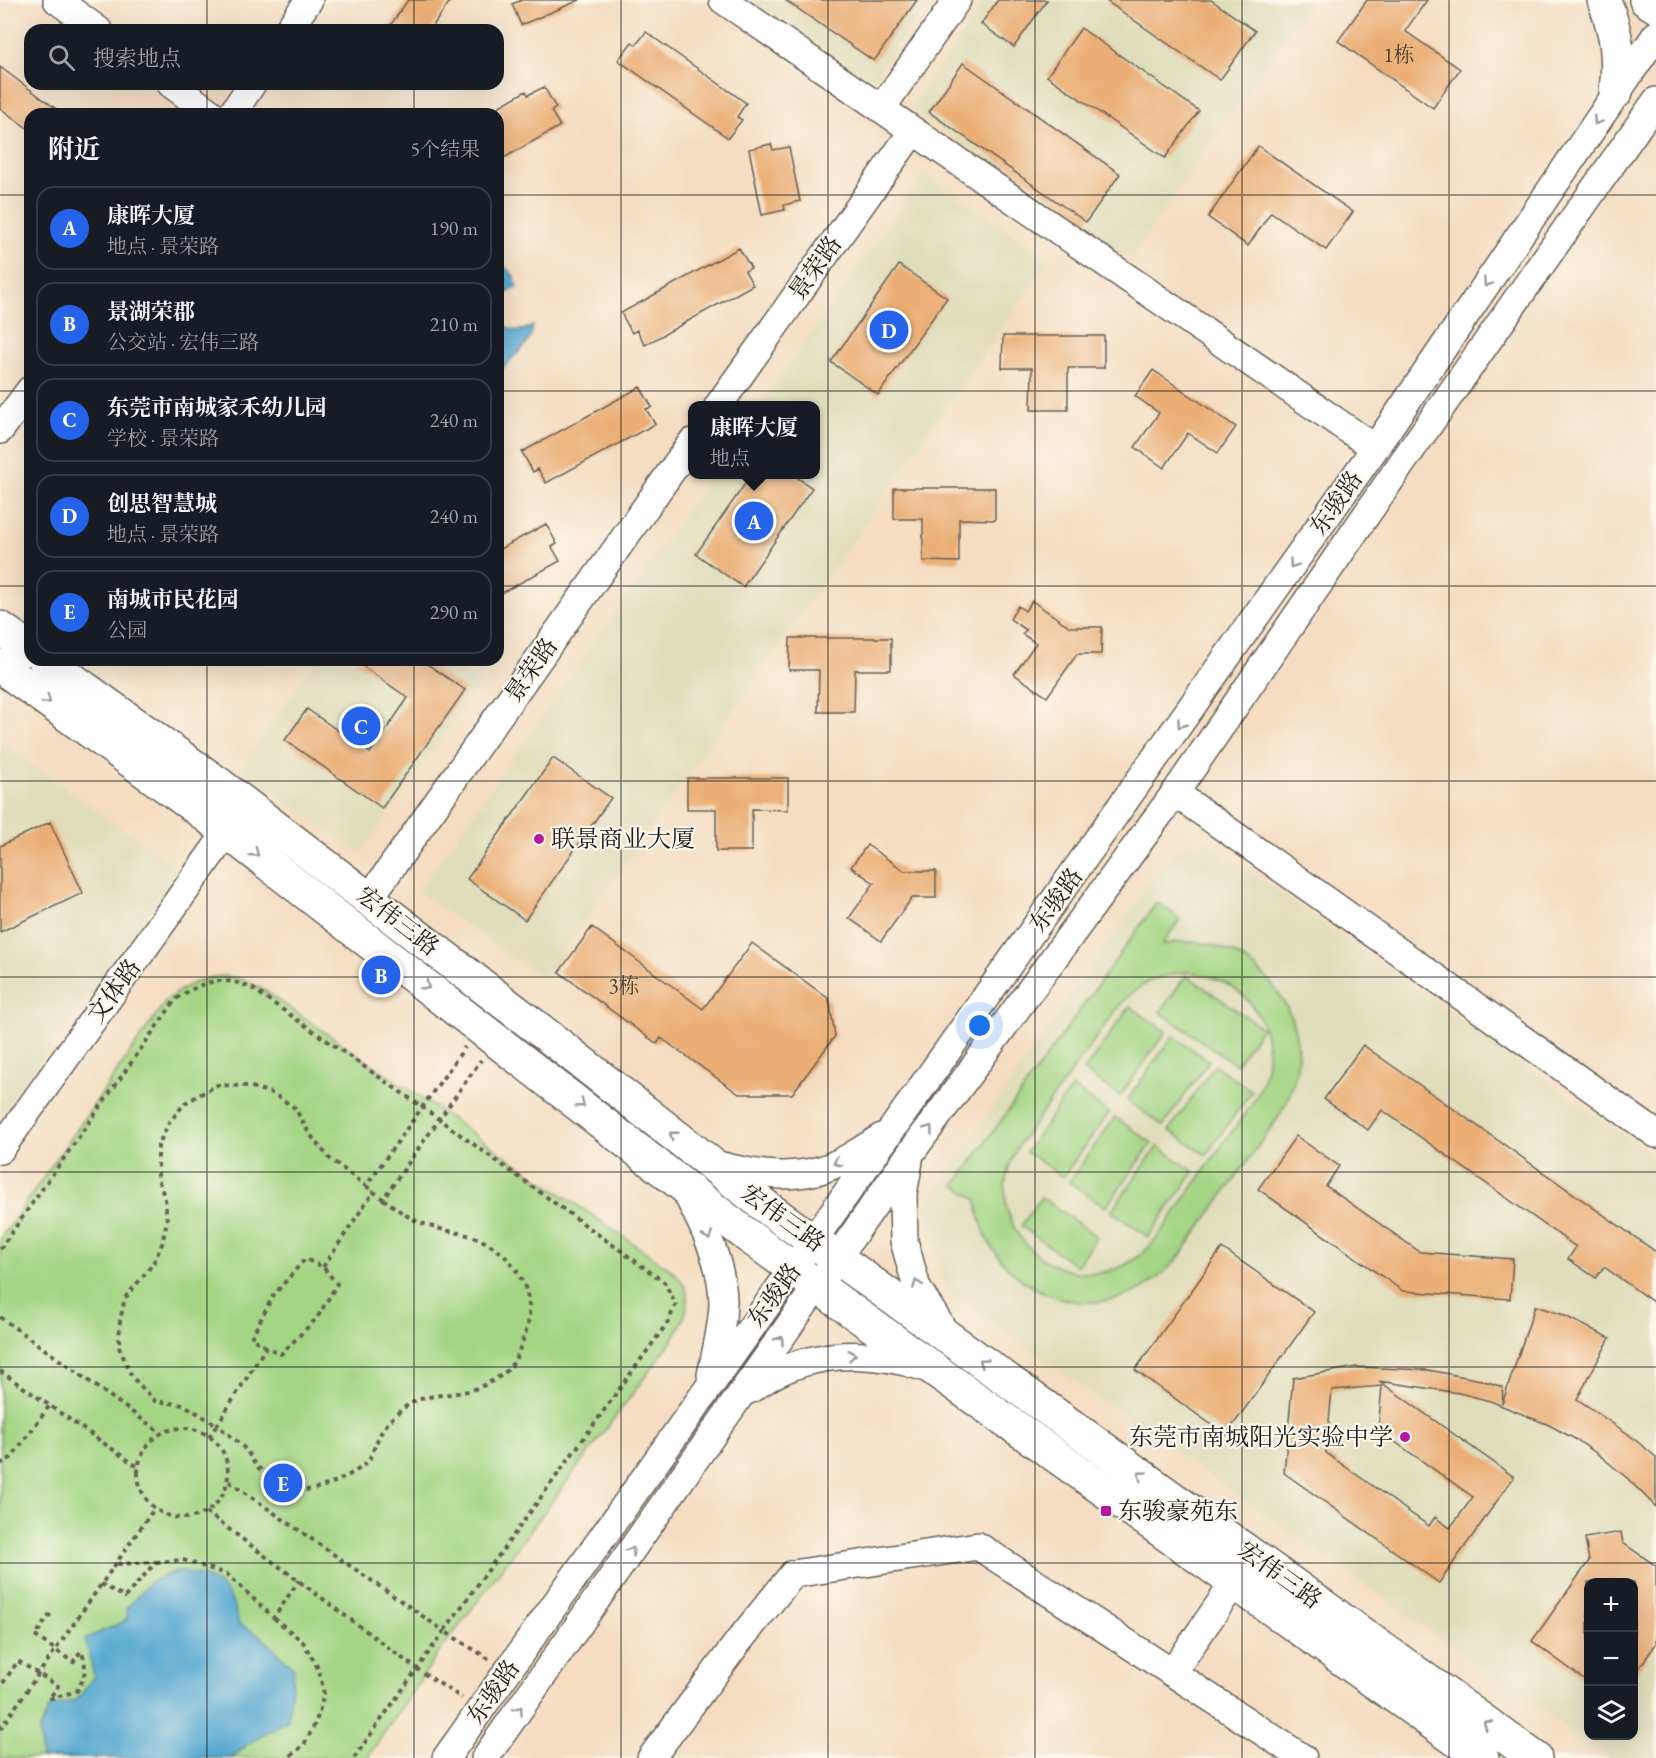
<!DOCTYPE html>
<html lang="zh">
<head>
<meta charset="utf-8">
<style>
  :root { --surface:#171b24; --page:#242831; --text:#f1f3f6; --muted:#9ea1a6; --line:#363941; --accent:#2563eb }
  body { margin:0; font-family:"EB Garamond","Noto Serif SC",serif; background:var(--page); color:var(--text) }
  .controls { position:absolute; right:18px; bottom:18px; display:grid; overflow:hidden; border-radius:12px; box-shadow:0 6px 24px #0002 }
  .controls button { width:54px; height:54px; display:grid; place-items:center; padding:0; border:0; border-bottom:2px solid var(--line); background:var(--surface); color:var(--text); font:30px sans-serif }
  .you { position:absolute; left:980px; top:1026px; width:21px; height:21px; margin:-15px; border:4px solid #fff; border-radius:50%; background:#1a73e8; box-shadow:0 0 0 9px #1a73e833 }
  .badge { display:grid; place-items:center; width:39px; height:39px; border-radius:50%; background:var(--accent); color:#fff; font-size:20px; font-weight:700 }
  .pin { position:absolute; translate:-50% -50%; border:3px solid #fff; box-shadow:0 2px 6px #0006 }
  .popup { position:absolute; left:688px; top:401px; width:132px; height:78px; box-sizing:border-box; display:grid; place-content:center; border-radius:12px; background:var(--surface); filter:drop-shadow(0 2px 4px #0005); font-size:20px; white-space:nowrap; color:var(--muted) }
  .popup b { font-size:22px; color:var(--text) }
  .popup::after { content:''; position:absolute; left:50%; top:100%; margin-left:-12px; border:12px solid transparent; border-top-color:var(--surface) }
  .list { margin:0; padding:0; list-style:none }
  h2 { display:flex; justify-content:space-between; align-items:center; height:78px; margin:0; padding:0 24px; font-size:26px }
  h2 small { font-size:20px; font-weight:400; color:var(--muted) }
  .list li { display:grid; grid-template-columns:39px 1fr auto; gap:18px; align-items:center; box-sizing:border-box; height:84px; margin:0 12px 12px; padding:0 12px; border:2px solid var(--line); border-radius:18px }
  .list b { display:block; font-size:22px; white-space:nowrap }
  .list p { margin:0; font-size:20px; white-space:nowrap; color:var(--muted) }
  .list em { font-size:20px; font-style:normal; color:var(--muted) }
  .icon { flex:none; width:33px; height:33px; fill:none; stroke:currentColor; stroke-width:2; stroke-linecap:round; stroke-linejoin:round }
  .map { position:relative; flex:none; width:1656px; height:1758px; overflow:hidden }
  .search { position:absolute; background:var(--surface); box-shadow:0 6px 24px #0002; left:24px; top:24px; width:480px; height:66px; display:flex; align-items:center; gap:15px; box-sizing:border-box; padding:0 21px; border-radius:18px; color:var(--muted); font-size:22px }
  .panel { position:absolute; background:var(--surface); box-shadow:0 6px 24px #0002; left:24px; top:108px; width:480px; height:558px; border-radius:18px }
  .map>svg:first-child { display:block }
  .built { fill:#e0ddbb; fill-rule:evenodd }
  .green { fill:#a4d584; stroke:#607850; stroke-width:1.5; fill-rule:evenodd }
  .water { fill:#55a8d1; stroke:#386276; stroke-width:1.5 }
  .building { fill:#ebae75; fill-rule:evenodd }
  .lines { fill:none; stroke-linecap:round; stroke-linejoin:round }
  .minor-casing { stroke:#686056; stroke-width:30 }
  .major-casing { stroke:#686056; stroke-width:36 }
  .path { stroke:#686056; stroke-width:4; stroke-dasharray:4.5 4.5; stroke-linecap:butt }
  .minor { stroke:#fff; stroke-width:27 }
  .major { stroke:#fff; stroke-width:33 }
  .oneway { stroke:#999 }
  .grid { fill:none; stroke:#1c1c1c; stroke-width:1.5; stroke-opacity:0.55 }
  .poi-dot { fill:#b5179e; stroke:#fbf7ec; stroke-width:2 }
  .labels { text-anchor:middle; stroke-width:4.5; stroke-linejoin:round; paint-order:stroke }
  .number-label { font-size:21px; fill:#504032 }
  .street-label { font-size:24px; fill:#1c1c1c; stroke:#fbf7ec }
  .poi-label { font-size:24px; fill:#1c1c1c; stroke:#fbf7ec; text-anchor:start }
</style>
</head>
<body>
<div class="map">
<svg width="1656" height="1758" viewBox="0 0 1656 1758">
  <rect width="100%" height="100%" fill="#fbf7ec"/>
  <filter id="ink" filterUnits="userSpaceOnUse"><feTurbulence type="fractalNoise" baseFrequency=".0167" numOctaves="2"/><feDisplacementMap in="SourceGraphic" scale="12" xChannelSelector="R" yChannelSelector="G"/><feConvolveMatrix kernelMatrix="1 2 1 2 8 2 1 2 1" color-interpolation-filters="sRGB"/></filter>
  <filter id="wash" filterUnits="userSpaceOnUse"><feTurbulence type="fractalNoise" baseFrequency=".008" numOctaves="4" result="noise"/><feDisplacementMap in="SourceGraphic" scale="24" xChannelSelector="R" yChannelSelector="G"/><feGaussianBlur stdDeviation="1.35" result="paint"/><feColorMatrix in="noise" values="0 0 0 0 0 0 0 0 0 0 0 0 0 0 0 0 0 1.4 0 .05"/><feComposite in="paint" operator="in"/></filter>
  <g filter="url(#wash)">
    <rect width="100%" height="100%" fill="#f4ddc1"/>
    <path class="built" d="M 752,0 L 929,0 L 872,82 Z
      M 986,0 L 1310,0 L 1130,259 L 910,108 Z
      M 925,173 L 1050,260 L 544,979 L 418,892 L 712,475 L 816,474 L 816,406 L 760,405 Z
      M 316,660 L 450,660 L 481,682 L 361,853 L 240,769 Z
      M 0,742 L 181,870 L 0,1116 Z
      M 1206,841 L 1656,1158 L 1656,1758 L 1610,1758 L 947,1291 L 924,1207 L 1171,852 ZM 1588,1582 L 1634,1582 L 1634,1736 L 1588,1736 Z"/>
    <path class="green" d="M 1157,902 L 1180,919 L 1162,945 C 1231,927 1299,988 1298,1057 C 1297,1080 1289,1099 1278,1118 L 1179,1257 C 1164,1273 1149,1288 1128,1295 C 1060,1321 982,1273 977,1200 L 955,1185 ZM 1188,972 C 1257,980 1288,1042 1253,1102 C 1230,1134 1207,1166 1185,1198 C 1169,1220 1155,1246 1132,1261 C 1078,1295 1005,1254 1005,1190 C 1005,1173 1012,1158 1020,1143 L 1118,1007 C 1138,984 1158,974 1188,972 Z
      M 1186,975 L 1262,1028 L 1236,1065 L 1160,1012 Z
      M 226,976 L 245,980 L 262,989 L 669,1268 C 674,1273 683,1280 685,1287 C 693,1308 680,1328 669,1345 L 438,1654 L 367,1758 L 0,1758 L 0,1240 L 166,1001 C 184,985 202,977 226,976 Z
      M 1130,1006 L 1166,1032 L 1120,1096 L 1084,1071 Z
      M 1173,1036 L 1209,1061 L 1163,1126 L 1127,1100 Z
      M 1215,1065 L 1252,1091 L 1206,1155 L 1169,1130 Z
      M 1072,1087 L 1109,1113 L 1063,1177 L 1026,1152 Z
      M 1115,1117 L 1152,1143 L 1106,1207 L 1069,1182 Z
      M 1158,1146 L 1194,1172 L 1148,1237 L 1111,1211 Z
      M 1041,1197 L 1097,1237 L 1077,1266 L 1021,1226 Z"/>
    <path class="water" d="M 498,265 C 510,268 516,276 517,288 L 504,294 L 498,304 Z
      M 498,315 C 504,331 518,334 533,326 C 529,353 509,354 498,376 Z
      M 176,1571 C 213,1576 232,1585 239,1624 L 260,1635 L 294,1668 L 288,1720 L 248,1744 L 232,1758 L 42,1758 L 39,1731 L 49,1708 L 78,1699 L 94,1676 L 85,1639 L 127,1620 L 126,1609 L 150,1582 Z"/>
    <g id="blocks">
      <path class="building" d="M 408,0 L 451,0 L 430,30 L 387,30 Z
        M 522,0 L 580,0 L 521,25 L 512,4 Z
        M 785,0 L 917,0 L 874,61 Z
        M 998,0 L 1047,0 L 1014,47 L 981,24 Z
        M 1105,0 L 1211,0 L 1255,31 L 1220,80 Z
        M 1367,0 L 1427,0 L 1405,31 L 1460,69 L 1433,108 L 1338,41 Z
        M 1081,28 L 1199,111 L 1165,158 L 1047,76 Z
        M 646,32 L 746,103 L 737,117 L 742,120 L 728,138 L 618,60 L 632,42 L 636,45 Z
        M 963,63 L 1120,174 L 1086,222 L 929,112 Z
        M 0,67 L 63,114 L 30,114 L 30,130 L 0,108 Z
        M 544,87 L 556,108 L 551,111 L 560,126 L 504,158 L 498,147 L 498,114 L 492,114 L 491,111 L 526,91 L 528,95 Z
        M 771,144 L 773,150 L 789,147 L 800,201 L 784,205 L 785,210 L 762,215 L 749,149 Z
        M 1258,146 L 1353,212 L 1326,250 L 1271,212 L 1248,246 L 1208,217 Z
        M 739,248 L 751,268 L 745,271 L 753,285 L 645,345 L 637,330 L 632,333 L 621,313 Z
        M 899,265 L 947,298 L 878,395 L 831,362 Z
        M 1003,336 L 1104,336 L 1104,368 L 1068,368 L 1068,410 L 1031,410 L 1032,368 L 1002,368 Z
        M 1153,370 L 1236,427 L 1218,453 L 1188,433 L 1164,468 L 1135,447 L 1159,413 L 1135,396 Z
        M 640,387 L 652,407 L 646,409 L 655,424 L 546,483 L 538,469 L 533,472 L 522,452 Z
        M 752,474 L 792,474 L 812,488 L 743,587 L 696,554 Z
        M 894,488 L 995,488 L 995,520 L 959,519 L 959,562 L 923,561 L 923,519 L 894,519 Z
        M 546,524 L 557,544 L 552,547 L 560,561 L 498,595 L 498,550 Z
        M 1032,601 L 1070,627 L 1102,627 L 1101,654 L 1077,654 L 1047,697 L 1014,674 L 1036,643 L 1022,634 L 1026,630 L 1010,619 L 1018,606 L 1025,611 Z
        M 790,638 L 891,638 L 891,670 L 855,670 L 854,712 L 818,712 L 819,670 L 789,670 Z
        M 354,660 L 421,660 L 465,690 L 382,808 L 285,740 L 307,709 L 370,753 L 408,698 Z
        M 553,758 L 611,798 L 525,920 L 467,879 Z
        M 687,778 L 788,778 L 788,810 L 752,809 L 752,851 L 716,851 L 716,809 L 687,809 Z
        M 50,822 L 83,893 L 0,932 L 0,846 Z
        M 867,845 L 905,871 L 936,871 L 936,898 L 912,898 L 881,941 L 849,918 L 874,883 L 851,867 Z
        M 592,927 L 703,1009 L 752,943 L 829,999 L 835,1036 L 792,1094 L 739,1094 L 661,1038 L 657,1044 L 559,972 Z
        M 1363,1045 L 1656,1252 L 1656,1304 L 1604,1267 L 1596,1278 L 1568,1259 L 1576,1247 L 1382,1110 L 1368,1130 L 1324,1099 Z
        M 1296,1136 L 1339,1166 L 1326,1186 L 1420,1252 L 1513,1259 L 1510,1299 L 1403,1291 L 1258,1189 Z
        M 1222,1248 L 1314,1312 L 1226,1435 L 1135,1370 Z
        M 1535,1306 L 1561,1314 L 1610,1338 L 1577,1399 L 1628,1434 L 1656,1457 L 1656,1507 L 1628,1479 L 1603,1458 L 1577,1440 L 1549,1425 L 1490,1401 L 1459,1393 L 1379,1381 L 1514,1477 L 1439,1583 L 1284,1473 L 1293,1378 L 1356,1367 L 1428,1370 L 1481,1380 L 1503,1387 L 1502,1404 ZM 1382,1386 L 1378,1430 L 1473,1497 L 1450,1528 L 1435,1517 L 1429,1526 L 1326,1453 L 1332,1390 Z
        M 1621,1532 L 1623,1543 L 1656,1566 L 1656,1644 L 1634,1675 L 1634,1582 L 1588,1582 L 1588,1682 L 1532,1641 L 1589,1561 L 1585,1538 Z"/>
    </g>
  </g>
  <g filter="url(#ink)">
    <use href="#blocks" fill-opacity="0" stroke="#686056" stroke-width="1.5"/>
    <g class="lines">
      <g class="minor-casing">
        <path id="minor" d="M 57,0 L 98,30
          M 723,0 L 1375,448
          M 288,30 L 309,0
          M 171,84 L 212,114
          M 881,109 L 957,0
          M 232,114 L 252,84
          M 718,406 L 913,131
          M 0,430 L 30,390
          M 1175,793 L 1656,1134
          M 369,899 L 692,442
          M 0,1150 L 227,832
          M 909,1161 L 903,1194 L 904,1241 L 917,1288 L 944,1331
          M 714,1164 C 749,1173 784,1180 820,1170 C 841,1164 863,1149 882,1137
          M 684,1188 C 702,1224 722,1260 723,1301 C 723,1325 716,1351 711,1375
          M 749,1390 C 758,1385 767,1378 777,1373 C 824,1350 875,1352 923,1367
          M 1172,1673 L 1234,1583
          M 446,1758 L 1375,448 L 1656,35
          M 485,1758 L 910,1154 L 1175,793 L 1402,463 L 1656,101
          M 651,1758 L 738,1642 L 793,1574 L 978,1546 L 1303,1758"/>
      </g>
      <g class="major-casing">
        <path id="major" d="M 1604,0 C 1617,33 1620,57 1616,92
          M 1646,0 L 1656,6
          M 0,628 L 30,649
          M 45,660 L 220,785 L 562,1047 L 770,1210 L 1535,1758
          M 0,666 L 207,816 L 748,1236 L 856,1314 L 1482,1758"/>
      </g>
      <path class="path" d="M 366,1186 L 383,1199 L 481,1060
        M 0,1249 L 176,999 C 203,981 222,974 253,989 L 422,1107 L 664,1282 L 676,1304 L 668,1322 L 444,1631 L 489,1659
        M 323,1267 L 374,1191
        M 0,1317 L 161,1433
        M 266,1347 L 251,1338 L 273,1296 L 305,1259 L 323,1267 L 337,1284 L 317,1318 L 281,1354 L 266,1347 L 217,1425 C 226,1433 237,1440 245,1449 C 249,1453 251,1459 255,1464 C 267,1478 287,1490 306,1490 C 323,1489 356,1474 367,1462 C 372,1456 374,1447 377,1441 C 383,1427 393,1416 405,1407 C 422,1395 438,1396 457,1393 C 474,1391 489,1384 503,1374 C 516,1365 521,1345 526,1331 C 539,1292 511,1250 474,1237 C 455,1231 436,1230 417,1221 C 405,1216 394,1206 383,1199
        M 0,1371 L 138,1467
        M138 1473a45 45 0 1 1 90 0a45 45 0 1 1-90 0Z
        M 209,1437 L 217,1425 L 184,1405 L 155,1401 L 132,1377 L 119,1347 L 120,1321 L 125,1298 L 153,1264 L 162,1244 L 167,1221 L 165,1199 L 158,1179 L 158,1146 L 168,1124 L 185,1103 L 217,1085 L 249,1086 L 274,1094 L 295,1108 L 309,1133 L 329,1158 L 366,1186 L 465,1047
        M 0,1464 L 11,1458 L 50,1405
        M 206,1512 L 417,1669 L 444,1631 L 228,1481
        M 156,1562 L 183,1560 L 227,1574 L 274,1618 L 299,1580
        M 101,1584 L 125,1597 L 156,1562 L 116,1564
        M 274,1618 L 303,1642 L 319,1670 L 324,1694 L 316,1722 L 304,1745 L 287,1758
        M 3,1683 L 18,1661 L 58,1686 L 49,1699 L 77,1691 C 85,1677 88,1666 81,1651 L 73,1662 L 35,1636 L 51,1613
        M 0,1729 L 154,1509
        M 354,1758 L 417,1669 L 462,1698"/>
      <use href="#minor" class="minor"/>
      <use href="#major" class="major"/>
    </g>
    <defs><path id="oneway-chevron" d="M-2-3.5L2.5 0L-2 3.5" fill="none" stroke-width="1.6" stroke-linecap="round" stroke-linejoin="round" transform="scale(1.5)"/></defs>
    <g class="oneway">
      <use href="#oneway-chevron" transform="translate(1597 121) rotate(124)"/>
      <use href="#oneway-chevron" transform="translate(1487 283) rotate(124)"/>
      <use href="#oneway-chevron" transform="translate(1293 564) rotate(125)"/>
      <use href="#oneway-chevron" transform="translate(47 700) rotate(36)"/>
      <use href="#oneway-chevron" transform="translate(1181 724) rotate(125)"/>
      <use href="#oneway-chevron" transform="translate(255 853) rotate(38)"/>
      <use href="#oneway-chevron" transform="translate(426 986) rotate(38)"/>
      <use href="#oneway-chevron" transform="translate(581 1104) rotate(38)"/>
      <use href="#oneway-chevron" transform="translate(929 1129) rotate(-54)"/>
      <use href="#oneway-chevron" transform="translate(673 1135) rotate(-142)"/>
      <use href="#oneway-chevron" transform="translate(837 1162) rotate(155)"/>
      <use href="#oneway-chevron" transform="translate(708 1236) rotate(69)"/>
      <use href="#oneway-chevron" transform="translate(917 1284) rotate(-111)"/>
      <use href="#oneway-chevron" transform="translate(780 1340) rotate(-55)"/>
      <use href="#oneway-chevron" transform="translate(852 1355) rotate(-4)"/>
      <use href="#oneway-chevron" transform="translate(983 1362) rotate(-144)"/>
      <use href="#oneway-chevron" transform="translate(1141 1475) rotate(-144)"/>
      <use href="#oneway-chevron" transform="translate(631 1551) rotate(-55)"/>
      <use href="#oneway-chevron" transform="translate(519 1710) rotate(-55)"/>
      <use href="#oneway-chevron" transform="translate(1487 1724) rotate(-144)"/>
    </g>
  </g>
  <path class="grid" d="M 207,0 L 207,30M 414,0 L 414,30M 621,0 L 621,1758M 828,0 L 828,1758M 1035,0 L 1035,1758M 1242,0 L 1242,1758M 1449,0 L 1449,1758M 207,84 L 207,114M 414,84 L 414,114M 0,195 L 30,195M 498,195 L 1656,195M 0,391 L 30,391M 498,391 L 1656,391M 0,586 L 30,586M 498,586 L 1656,586M 207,660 L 207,1758M 414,660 L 414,1758M 0,781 L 1656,781M 0,977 L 1656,977M 0,1172 L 1656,1172M 0,1367 L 1656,1367M 0,1563 L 1656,1563"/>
  <g class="poi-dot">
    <circle cx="539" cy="839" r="6"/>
    <circle cx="1405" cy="1437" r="6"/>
    <rect x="1100" y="1505" width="12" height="12" rx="3"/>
  </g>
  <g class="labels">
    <g class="number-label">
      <text x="1399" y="62">1栋</text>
      <text x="624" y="993">3栋</text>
    </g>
    <g class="street-label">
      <text transform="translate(815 268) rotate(-55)" y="8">景荣路</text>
      <text transform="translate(1336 503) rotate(-55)" y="8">东骏路</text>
      <text transform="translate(531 670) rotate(-55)" y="8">景荣路</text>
      <text transform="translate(1056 900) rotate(-54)" y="8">东骏路</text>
      <text transform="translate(398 921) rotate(38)" y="8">宏伟三路</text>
      <text transform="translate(114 991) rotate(-54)" y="8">文体路</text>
      <text transform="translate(783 1218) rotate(36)" y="8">宏伟三路</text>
      <text transform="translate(774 1295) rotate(-54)" y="8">东骏路</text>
      <text transform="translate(1280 1575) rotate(36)" y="8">宏伟三路</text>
      <text transform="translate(493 1692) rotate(-55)" y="8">东骏路</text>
    </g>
    <g class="poi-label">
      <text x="551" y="847">联景商业大厦</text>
      <text x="1393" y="1445" text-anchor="end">东莞市南城阳光实验中学</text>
      <text x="1118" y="1519">东骏豪苑东</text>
    </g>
  </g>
</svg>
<div class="controls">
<button>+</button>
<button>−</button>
<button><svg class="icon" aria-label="layers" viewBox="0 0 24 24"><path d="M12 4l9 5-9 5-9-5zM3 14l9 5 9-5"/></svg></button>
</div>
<div class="you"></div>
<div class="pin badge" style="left:754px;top:521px">A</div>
<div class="popup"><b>康晖大厦</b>地点</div>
<div class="pin badge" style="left:381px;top:975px">B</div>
<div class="pin badge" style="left:361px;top:726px">C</div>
<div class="pin badge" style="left:889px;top:330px">D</div>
<div class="pin badge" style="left:283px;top:1483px">E</div>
<div class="search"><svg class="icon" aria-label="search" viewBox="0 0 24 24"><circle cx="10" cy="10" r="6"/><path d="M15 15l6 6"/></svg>搜索地点</div>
<section class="panel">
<h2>附近<small>5个结果</small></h2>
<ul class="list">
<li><span class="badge">A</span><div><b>康晖大厦</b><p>地点 · 景荣路</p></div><em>190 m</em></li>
<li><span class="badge">B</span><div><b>景湖荣郡</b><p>公交站 · 宏伟三路</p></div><em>210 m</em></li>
<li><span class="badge">C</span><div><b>东莞市南城家禾幼儿园</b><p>学校 · 景荣路</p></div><em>240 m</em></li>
<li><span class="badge">D</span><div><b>创思智慧城</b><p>地点 · 景荣路</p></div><em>240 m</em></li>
<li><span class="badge">E</span><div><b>南城市民花园</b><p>公园</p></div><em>290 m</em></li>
</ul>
</section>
</div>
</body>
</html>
